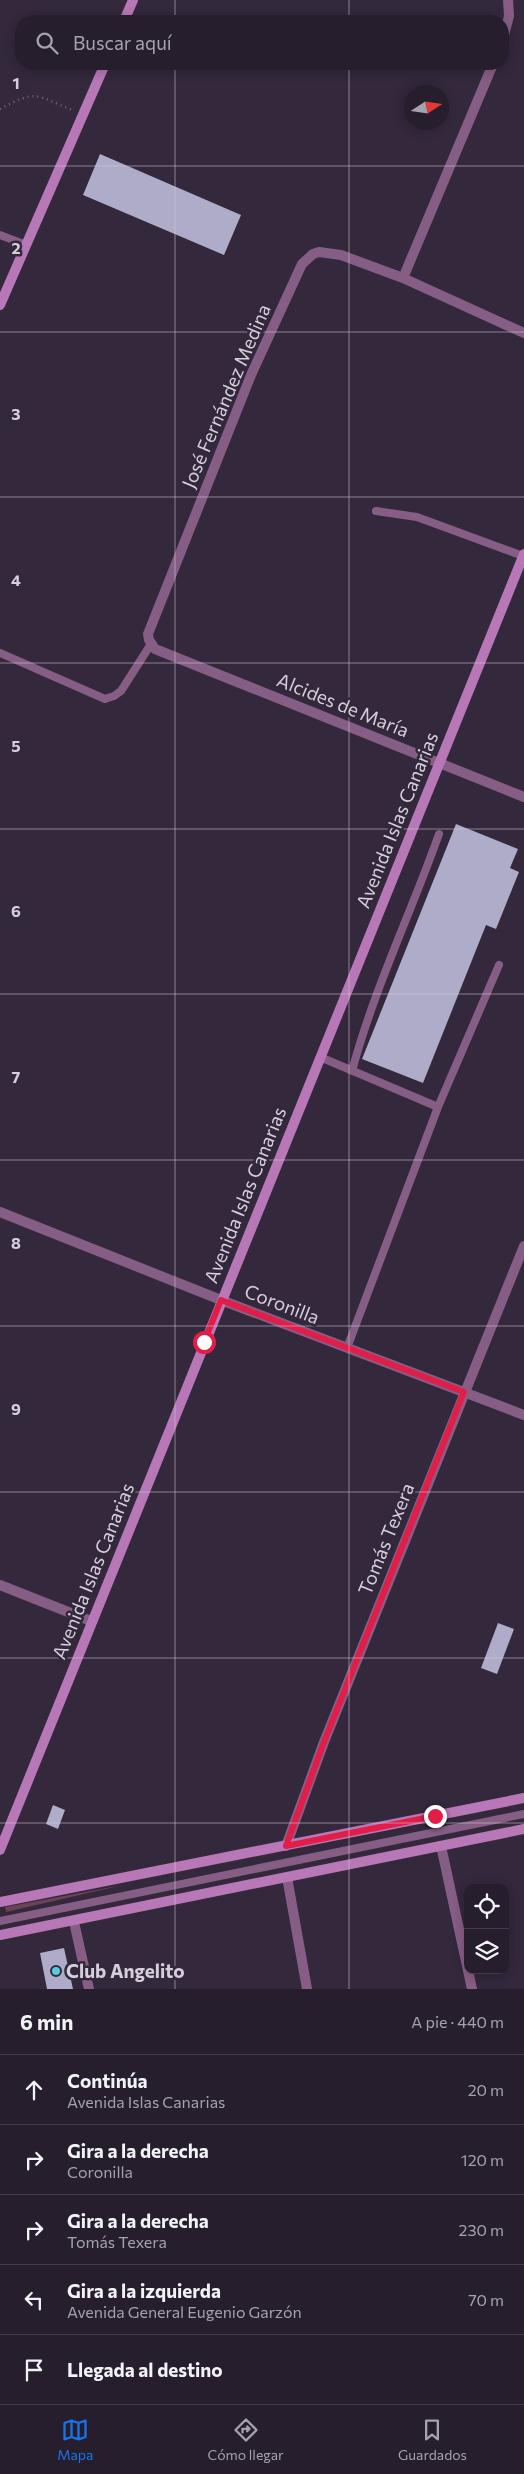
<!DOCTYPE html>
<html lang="es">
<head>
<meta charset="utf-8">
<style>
  :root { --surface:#261e2d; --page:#2e2735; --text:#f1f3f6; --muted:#a4a2aa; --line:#423c49; --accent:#1a73e8 }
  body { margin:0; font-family:Commissioner,sans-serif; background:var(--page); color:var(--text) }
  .controls { position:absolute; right:15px; bottom:15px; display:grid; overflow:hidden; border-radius:10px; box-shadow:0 2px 12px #0003 }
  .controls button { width:45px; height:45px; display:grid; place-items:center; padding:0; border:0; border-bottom:1px solid var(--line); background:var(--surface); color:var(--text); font:25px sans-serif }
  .compass { position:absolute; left:404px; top:85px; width:45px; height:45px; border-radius:50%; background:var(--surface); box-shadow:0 2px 12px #0003; rotate:78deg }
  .stop { position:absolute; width:15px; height:15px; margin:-11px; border:4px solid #e11d48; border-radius:50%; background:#fff }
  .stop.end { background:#e11d48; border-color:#fff; box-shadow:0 1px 5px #0008 }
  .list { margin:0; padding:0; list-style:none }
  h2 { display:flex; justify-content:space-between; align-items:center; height:65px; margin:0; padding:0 20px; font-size:21px }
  h2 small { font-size:16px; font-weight:400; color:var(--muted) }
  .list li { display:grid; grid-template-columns:32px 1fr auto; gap:15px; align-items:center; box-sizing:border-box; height:70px; padding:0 20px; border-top:1px solid var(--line) }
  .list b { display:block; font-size:19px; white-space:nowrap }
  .list p { margin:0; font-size:16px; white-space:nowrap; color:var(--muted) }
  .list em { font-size:16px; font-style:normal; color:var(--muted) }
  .icon { flex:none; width:28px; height:28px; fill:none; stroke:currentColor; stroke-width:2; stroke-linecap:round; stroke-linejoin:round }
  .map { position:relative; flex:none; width:524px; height:1989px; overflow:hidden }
  .search { position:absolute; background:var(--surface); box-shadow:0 2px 12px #0003; left:15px; right:15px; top:15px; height:55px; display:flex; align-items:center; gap:12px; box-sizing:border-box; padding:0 18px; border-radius:20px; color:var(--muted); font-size:19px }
  .sheet { height:415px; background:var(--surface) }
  nav { display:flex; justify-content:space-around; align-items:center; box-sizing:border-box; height:70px; border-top:1px solid var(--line); background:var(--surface); font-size:14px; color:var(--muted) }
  nav a { display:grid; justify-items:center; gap:2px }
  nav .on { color:var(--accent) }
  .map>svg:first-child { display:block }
  .green { fill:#6c4158 }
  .building { fill:#aeacc8 }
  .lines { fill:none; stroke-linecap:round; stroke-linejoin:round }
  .path { stroke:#716879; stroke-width:2.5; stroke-dasharray:1 4; stroke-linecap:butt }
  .lane { stroke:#865d85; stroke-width:8 }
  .street { stroke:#865d85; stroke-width:10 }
  .secondary { stroke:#b877b7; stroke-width:10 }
  .route { stroke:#e11d48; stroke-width:6 }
  .grid { fill:none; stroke:#d5cedb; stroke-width:1; stroke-opacity:0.55 }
  .poi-dot { fill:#55cae0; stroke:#33283c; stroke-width:2 }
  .labels { text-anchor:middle; stroke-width:5; stroke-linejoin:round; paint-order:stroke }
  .street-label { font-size:19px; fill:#d5cedb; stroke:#33283c }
  .poi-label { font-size:19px; font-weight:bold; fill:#d5cedb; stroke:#33283c; text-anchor:start }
  .grid-label { font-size:16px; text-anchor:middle; font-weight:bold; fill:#d5cedb; stroke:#33283c; stroke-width:5; stroke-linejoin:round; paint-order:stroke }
</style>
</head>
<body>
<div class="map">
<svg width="524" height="1989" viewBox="0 0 524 1989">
  <rect width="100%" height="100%" fill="#33283c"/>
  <path class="green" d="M 123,1885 L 6,1912 L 5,1907 Z"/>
  <path class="building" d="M 100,154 L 241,215 L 224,255 L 83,195 Z
    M 456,824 L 518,849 L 510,868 L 519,872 L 496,929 L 486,925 L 423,1083 L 362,1059 Z
    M 498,1623 L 514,1629 L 497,1674 L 481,1668 Z
    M 53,1805 L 65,1810 L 58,1829 L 46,1824 Z
    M 64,1948 L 73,1989 L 47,1989 L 40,1953 Z"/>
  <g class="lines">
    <path class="path" d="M 0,109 C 37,89 35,95 72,110"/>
    <path class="lane" d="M 0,235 L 26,245
      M 376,511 L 417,517 L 523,556
      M 0,653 L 105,699 L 114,696 L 121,691 L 151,644
      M 320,1057 L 438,1107
      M 352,1071 C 374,989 411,913 439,834
      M 347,1348 L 438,1107 L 499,965
      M 0,1921 L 524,1814"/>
    <path class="street" d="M 503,39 L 509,16 L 508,0
      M 403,278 L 493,64
      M 524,333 L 403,278 L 341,255 L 319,252 L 313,254 L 302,264 L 251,375 L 148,634 L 149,640 L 155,649 L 524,797
      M 0,1212 L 221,1300 L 524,1415
      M 0,1585 L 91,1621
      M 286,1846 L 324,1742 L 524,1246
      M 441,1846 L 472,1989
      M 287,1877 L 307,1989
      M 74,1922 L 89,1989"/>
    <path class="secondary" d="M 124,21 L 133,0
      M 0,305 L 105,64
      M 0,1850 L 524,554
      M 0,1902 L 524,1798
      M 0,1935 L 524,1829"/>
  </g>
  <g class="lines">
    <path class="route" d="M 204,1342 L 221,1300 L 464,1392 L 324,1742 L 286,1846 L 435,1816"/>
  </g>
  <path class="grid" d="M 175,0 L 175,21M 349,0 L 349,21M 175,64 L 175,1989M 349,64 L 349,1989M 0,166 L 524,166M 0,332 L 524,332M 0,497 L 524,497M 0,663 L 524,663M 0,829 L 524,829M 0,994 L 524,994M 0,1160 L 524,1160M 0,1326 L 524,1326M 0,1492 L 524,1492M 0,1658 L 524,1658M 0,1823 L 524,1823"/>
  <circle class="poi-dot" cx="56" cy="1971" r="5"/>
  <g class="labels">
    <g class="street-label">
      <text transform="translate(226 396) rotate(-67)" y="7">José Fernández Medina</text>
      <text transform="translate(343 705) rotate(22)" y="7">Alcides de María</text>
      <text transform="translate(397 820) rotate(-68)" y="7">Avenida Islas Canarias</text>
      <text transform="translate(245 1195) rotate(-68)" y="7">Avenida Islas Canarias</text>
      <text transform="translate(282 1304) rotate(21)" y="7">Coronilla</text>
      <text transform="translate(386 1539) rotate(-68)" y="7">Tomás Texera</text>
      <text transform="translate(93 1571) rotate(-68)" y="7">Avenida Islas Canarias</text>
    </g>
    <g class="poi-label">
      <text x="66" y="1978">Club Angelito</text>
    </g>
  </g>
  <g class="grid-label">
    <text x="16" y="89">1</text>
    <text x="16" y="254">2</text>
    <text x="16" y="420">3</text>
    <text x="16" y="586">4</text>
    <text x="16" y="752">5</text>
    <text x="16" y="917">6</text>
    <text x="16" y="1083">7</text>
    <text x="16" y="1249">8</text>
    <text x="16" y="1415">9</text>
  </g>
</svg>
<div class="controls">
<button><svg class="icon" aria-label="locate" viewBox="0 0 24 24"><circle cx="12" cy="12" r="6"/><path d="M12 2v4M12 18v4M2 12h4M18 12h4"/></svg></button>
<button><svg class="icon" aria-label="layers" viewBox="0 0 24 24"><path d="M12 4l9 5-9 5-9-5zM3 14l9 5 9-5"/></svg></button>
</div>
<svg class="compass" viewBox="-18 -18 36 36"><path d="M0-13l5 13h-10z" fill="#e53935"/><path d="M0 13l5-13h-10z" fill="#a4a2aa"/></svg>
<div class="stop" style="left:204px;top:1342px"></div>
<div class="stop end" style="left:435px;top:1816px"></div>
<div class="search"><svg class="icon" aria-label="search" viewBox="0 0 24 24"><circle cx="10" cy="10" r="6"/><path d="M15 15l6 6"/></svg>Buscar aquí</div>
</div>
<section class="sheet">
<h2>6 min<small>A pie · 440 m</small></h2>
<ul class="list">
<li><svg class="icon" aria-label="ahead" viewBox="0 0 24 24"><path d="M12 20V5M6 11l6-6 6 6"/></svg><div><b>Continúa</b><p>Avenida Islas Canarias</p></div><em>20 m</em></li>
<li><svg class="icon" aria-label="right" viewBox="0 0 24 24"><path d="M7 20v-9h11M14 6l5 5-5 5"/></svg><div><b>Gira a la derecha</b><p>Coronilla</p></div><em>120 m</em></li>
<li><svg class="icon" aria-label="right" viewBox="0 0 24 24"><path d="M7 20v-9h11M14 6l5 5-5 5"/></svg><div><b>Gira a la derecha</b><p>Tomás Texera</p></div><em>230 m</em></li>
<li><svg class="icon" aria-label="left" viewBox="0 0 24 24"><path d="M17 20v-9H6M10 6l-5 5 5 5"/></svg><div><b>Gira a la izquierda</b><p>Avenida General Eugenio Garzón</p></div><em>70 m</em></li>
<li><svg class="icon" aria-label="arrive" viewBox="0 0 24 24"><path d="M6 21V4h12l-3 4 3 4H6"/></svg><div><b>Llegada al destino</b></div></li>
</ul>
</section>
<nav>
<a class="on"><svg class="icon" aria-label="map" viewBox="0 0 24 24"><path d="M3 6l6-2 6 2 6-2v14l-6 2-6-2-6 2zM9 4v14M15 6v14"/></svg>Mapa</a>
<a><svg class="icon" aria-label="directions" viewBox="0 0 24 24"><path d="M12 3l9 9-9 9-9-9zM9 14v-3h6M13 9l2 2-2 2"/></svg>Cómo llegar</a>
<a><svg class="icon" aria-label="saved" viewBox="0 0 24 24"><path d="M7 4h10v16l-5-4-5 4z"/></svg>Guardados</a>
</nav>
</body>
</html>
